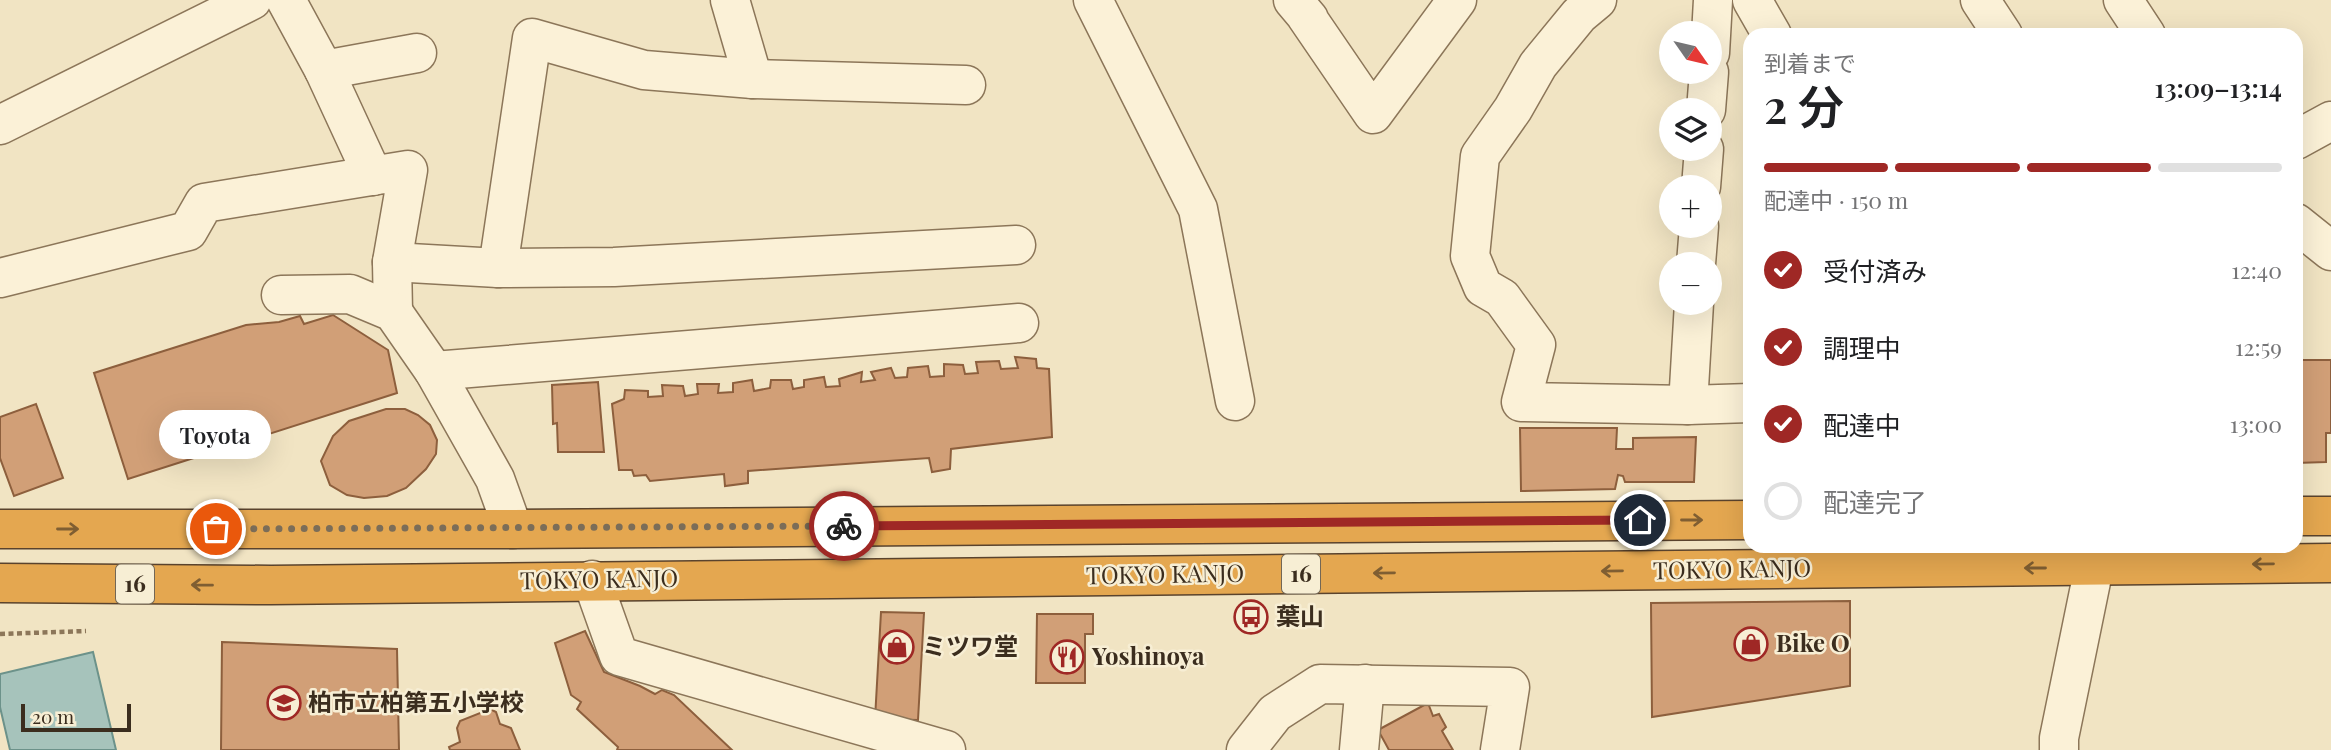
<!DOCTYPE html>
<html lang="ja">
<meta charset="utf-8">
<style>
:root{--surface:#fff;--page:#f6f6f6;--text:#202124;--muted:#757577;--line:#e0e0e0;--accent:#9f2825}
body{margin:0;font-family:"Playfair Display","Noto Sans JP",serif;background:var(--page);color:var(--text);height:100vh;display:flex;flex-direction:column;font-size:26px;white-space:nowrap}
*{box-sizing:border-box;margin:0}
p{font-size:23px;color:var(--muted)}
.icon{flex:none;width:38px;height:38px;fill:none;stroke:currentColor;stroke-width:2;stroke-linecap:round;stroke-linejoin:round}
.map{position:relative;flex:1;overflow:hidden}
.side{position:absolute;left:1743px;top:28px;width:560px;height:525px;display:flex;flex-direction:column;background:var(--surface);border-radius:21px;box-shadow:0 7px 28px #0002}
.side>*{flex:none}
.needle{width:46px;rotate:124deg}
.tools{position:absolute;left:1659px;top:21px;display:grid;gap:14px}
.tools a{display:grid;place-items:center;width:63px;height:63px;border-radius:50%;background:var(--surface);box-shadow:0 7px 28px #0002;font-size:35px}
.scale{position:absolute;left:21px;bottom:18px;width:110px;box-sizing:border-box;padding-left:7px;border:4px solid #3b2d1e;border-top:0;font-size:19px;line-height:24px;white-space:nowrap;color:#3b2d1e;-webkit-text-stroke:5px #f7eed4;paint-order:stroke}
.pin{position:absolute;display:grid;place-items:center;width:60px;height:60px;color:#fff;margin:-30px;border:4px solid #fff;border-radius:50%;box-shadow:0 2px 7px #0007}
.courier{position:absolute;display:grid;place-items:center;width:70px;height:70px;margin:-35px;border:5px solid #9f2825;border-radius:50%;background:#fff;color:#222;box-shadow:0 2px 9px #0007}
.bubble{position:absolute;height:49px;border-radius:24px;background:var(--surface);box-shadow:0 7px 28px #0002;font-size:23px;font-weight:600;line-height:49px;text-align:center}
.summary em{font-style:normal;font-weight:600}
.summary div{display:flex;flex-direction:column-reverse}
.summary{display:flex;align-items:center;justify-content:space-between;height:119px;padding:0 21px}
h1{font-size:46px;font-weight:600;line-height:52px}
.bar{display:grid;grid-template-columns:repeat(4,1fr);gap:10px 7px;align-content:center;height:84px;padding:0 21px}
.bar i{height:9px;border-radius:5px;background:var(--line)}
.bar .current{background:var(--accent)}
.bar p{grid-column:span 4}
ol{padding:0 21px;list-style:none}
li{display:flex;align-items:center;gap:21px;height:77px}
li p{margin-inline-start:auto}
li .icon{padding:7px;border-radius:50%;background:var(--accent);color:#fff;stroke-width:4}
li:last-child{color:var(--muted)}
li i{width:38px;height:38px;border:4px solid var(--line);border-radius:50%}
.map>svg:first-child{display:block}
</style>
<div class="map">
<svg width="2331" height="750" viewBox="0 0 2331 750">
<rect width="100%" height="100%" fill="#f1e4c3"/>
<!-- water -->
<path fill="#a6c3bb" stroke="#6c928a" stroke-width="2" d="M93 652 116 750H10L0 707V674Z"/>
<!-- building -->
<g fill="#d19f77" stroke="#8d5f3d" stroke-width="2">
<path d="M333 315 388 350 397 393 128 479 94 373 246 325 279 322 300 316 304 324Z"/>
<path d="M1015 357 1036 359 1037 368 1049 369 1052 437 951 449 950 469 932 472 929 458 748 471V483L725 486 724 474 650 481 646 475 634 476 632 470H619L612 404 624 399 625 390 648 391V397L663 396 662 385 683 386 685 396 698 394 697 384H719L718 393 733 392V383L752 380 754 391 770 388 771 380H791L793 389 804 387V380L824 377 826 387 840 386 839 379 862 372 861 382 875 380 871 372 891 368 895 378 907 377 908 368 928 366 930 377 944 376V364L963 365 965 374 978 373 976 362 999 361 1001 369 1018 368Z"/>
<path d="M2296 360H2331V433H2326V462L2296 463Z"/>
<path d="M598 382 604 452H558L557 423 553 424 552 385Z"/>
<path d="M36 404 63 478 14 496 0 458V417Z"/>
<path d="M386 409H405L418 415 430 425 437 440 436 454 426 469 406 488 387 496 364 498 347 495 330 485 321 461 333 436 349 421Z"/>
<path d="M1520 428H1617L1616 449H1633V438L1696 437 1694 482H1625L1623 476 1618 475 1615 489 1521 491Z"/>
<path d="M1850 601V686L1652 717 1651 603Z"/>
<path d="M881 612 924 613 918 720 875 719Z"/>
<path d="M1037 614H1093V634H1085V683H1036Z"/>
<path d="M585 631 604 672 640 686 655 694 662 690 674 695 732 750H617L618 747 577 709 581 702 571 695 555 643Z"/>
<path d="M222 642 397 649 399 750H221Z"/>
<path d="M1428 703 1433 716 1439 714 1446 727 1442 731 1453 750H1389L1378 730Z"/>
<path d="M490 709 496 712 500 724 511 728 520 750H450L449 747 460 742 457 728 460 721Z"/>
</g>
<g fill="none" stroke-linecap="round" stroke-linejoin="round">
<defs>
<g id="minor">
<path d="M286 0 324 70 373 176"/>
<path d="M730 0 753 79"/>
<path d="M1093 0 1198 209 1235 401"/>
<path d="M1293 0 1309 19 1306 16 1373 114 1457 0"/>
<path d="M1597 0 1579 15 1538 65 1513 109 1480 156 1470 256 1483 287 1502 298 1536 345 1521 402 1688 405 1750 403"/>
<path d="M1752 0 1772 35"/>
<path d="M1980 0 2003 35"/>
<path d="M2123 0 2146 35"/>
<path d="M1710 53 1713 0"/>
<path d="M324 70 417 53"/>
<path d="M1706 110 1709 72"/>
<path d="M0 125 252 0"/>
<path d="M2296 140 2331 121"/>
<path d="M1701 187 1704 149"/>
<path d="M2296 223 2331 251"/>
<path d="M392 262 498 268 614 267 1016 245"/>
<path d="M1696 264 1699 226"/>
<path d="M498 268 532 38 644 70 753 79 966 85"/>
<path d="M0 278 188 231 204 203 408 170 392 262 393 312"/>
<path d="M281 295 350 294 393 312 434 371 495 479 513 529"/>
<path d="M434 371 1019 323"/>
<path d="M1688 405 1694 303"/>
<path d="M592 580 619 656 946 750"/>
<path d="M1246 750 1275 713 1320 684 1510 687 1500 750"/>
<path d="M1359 750 1365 684"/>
<path d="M2059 750V738L2094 567"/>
</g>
<g id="highway">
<path d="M2296 516H2331"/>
<path d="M0 529H513L1750 520"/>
<path d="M0 583 271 585 2331 563"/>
</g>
</defs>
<!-- minor casing -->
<use href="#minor" stroke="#8c7659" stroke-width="41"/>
<!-- highway casing -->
<use href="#highway" stroke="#5a432d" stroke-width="41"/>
<!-- path -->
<path stroke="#8c7659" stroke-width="4.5" stroke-dasharray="5 3.5" stroke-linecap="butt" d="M0 634 86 631"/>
<!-- minor -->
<use href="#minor" stroke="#fbf1d7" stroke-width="38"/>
<!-- highway -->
<use href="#highway" stroke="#e4a750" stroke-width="38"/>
</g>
<!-- one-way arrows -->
<defs><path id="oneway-shaft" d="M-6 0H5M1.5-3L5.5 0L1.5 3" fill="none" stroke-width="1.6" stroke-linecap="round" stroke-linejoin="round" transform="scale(1.75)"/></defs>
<g stroke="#7f5e32">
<use href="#oneway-shaft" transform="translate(1692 520)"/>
<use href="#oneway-shaft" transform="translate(68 529)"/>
<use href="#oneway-shaft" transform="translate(2263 564) rotate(179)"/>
<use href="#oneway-shaft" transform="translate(2035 568) rotate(180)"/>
<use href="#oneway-shaft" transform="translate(1612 571) rotate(179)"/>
<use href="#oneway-shaft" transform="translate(1384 573) rotate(179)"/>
<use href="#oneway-shaft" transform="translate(202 585) rotate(-179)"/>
</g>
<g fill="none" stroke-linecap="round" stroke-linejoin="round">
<!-- done -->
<path stroke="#7b6d58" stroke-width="7" stroke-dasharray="0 12.6" d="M216 529 844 526"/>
<!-- route -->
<path stroke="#9f2825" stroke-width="9" d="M844 526 1640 520"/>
</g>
<!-- icons -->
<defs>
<symbol id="bus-ring" viewBox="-11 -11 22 22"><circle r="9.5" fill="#f7eed4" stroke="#9f2825" stroke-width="1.5"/><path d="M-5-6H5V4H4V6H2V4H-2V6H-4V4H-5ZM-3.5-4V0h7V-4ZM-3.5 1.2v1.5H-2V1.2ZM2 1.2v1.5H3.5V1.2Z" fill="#9f2825"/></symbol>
<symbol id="shop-ring" viewBox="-11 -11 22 22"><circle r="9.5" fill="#f7eed4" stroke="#9f2825" stroke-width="1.5"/><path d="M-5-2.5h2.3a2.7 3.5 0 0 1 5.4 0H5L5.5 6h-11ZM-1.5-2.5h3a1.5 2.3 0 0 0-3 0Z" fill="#9f2825"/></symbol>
<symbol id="restaurant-ring" viewBox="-11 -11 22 22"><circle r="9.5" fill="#f7eed4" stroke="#9f2825" stroke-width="1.5"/><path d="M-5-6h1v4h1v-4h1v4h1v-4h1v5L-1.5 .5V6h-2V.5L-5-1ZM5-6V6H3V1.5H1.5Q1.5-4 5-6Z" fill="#9f2825"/></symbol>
<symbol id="school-ring" viewBox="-11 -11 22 22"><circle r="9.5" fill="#f7eed4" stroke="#9f2825" stroke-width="1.5"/><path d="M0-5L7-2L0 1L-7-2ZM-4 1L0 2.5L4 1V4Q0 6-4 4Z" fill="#9f2825"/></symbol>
</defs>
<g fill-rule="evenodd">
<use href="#bus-ring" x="1232" y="598" width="38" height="38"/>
<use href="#shop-ring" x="1732" y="625" width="38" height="38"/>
<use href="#shop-ring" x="878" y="628" width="38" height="38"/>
<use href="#restaurant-ring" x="1048" y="638" width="38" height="38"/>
<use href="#school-ring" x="265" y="684" width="38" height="38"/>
</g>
<g text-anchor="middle" stroke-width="5" stroke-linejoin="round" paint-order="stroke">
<!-- shield labels -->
<g fill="#f7eed4" stroke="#736755" stroke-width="2">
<rect x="1282" y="554.5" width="38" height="39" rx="5"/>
<rect x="116" y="564.5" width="38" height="39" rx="5"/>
</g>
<g font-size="23" font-weight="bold" fill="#3b2d1e">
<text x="1301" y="582">16</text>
<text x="135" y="592">16</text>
</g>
<!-- street labels -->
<g font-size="24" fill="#3b2d1e" stroke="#f7eed4">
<text transform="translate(1732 570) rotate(-1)" y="8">TOKYO KANJO</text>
<text transform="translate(1165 575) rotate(-1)" y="8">TOKYO KANJO</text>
<text transform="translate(599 580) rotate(-1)" y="8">TOKYO KANJO</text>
</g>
<!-- poi labels -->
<g font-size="24" font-weight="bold" fill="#3b2d1e" stroke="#f7eed4" text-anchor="start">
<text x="1276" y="625">葉山</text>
<text x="1776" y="652">Bike O</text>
<text x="922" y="655">ミツワ堂</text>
<text x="1092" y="665">Yoshinoya</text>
<text x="308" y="711">柏市立柏第五小学校</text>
</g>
</g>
</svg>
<div class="tools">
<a><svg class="needle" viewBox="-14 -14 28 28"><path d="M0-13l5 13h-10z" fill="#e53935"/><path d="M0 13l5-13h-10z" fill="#757577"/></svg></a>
<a><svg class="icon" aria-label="layers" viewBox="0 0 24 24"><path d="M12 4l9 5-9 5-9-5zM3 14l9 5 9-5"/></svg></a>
<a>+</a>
<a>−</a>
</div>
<div class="scale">20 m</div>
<div class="pin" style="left:216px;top:529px;background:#ea580c"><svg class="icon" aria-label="bag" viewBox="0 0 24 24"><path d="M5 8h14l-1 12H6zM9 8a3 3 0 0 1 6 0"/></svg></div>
<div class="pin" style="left:1640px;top:520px;background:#1f2937"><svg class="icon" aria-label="home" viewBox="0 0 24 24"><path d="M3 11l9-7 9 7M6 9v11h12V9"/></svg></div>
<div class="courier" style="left:844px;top:526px"><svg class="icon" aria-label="bike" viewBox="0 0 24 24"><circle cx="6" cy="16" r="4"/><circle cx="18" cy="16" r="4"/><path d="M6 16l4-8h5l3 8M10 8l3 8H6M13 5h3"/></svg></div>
<div class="bubble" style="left:159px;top:410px;width:112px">Toyota</div>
<section class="side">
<div class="summary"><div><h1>2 分</h1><p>到着まで</p></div><em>13:09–13:14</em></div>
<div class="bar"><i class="current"></i><i class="current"></i><i class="current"></i><i></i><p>配達中 · 150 m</p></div>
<ol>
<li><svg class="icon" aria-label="check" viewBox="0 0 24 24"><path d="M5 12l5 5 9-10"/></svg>受付済み<p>12:40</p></li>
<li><svg class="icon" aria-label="check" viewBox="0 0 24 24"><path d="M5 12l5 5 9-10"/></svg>調理中<p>12:59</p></li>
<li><svg class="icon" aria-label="check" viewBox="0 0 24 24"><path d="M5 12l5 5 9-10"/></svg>配達中<p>13:00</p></li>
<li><i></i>配達完了</li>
</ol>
</section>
</div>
